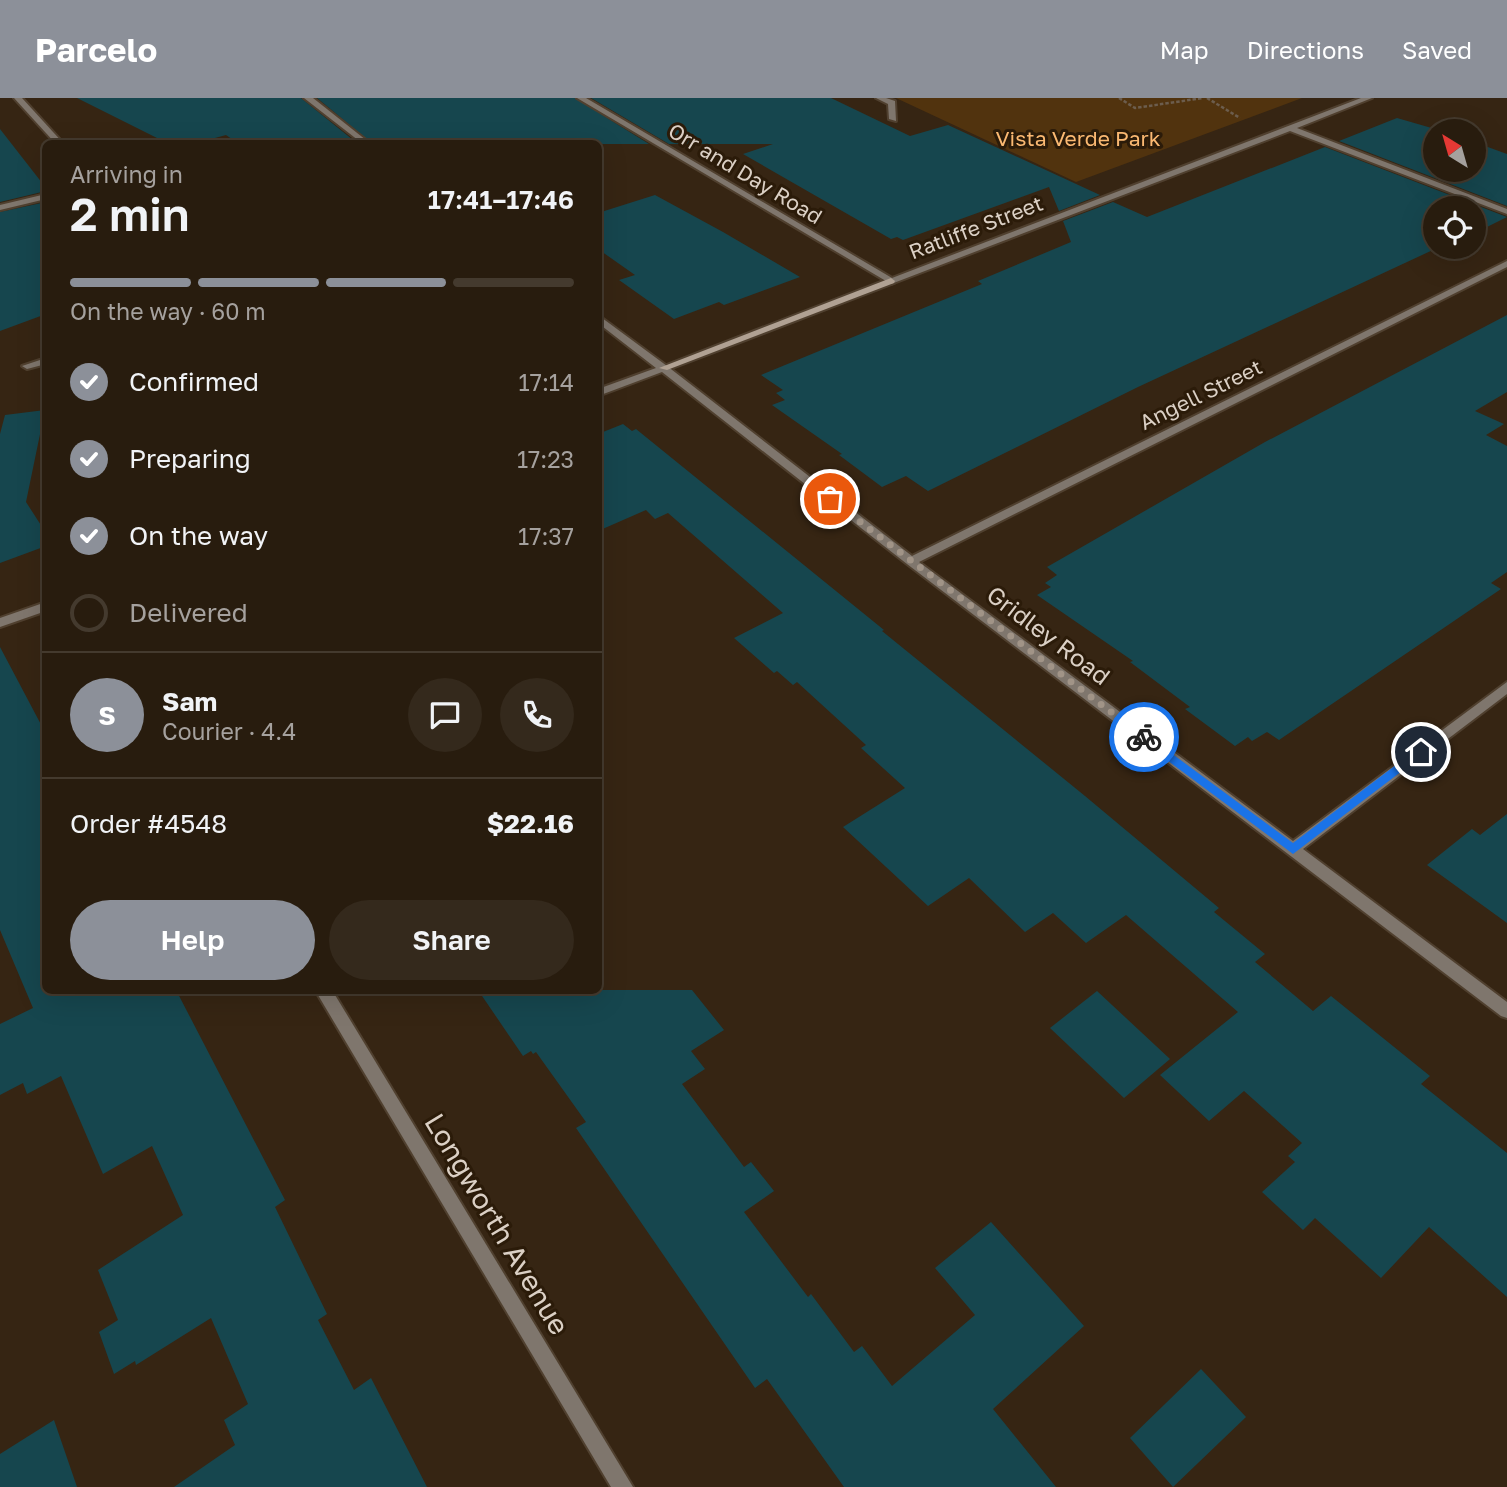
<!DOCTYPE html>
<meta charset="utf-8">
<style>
:root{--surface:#281c0e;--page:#34291c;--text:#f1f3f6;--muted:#a5a19e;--line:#443a2e;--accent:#8c9099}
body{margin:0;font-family:"Golos Text",sans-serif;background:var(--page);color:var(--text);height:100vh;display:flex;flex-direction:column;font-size:26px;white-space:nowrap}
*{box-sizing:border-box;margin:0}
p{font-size:23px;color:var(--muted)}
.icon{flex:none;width:38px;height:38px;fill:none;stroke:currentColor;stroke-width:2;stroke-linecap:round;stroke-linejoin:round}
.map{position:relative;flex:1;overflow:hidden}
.details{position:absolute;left:42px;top:42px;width:560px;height:854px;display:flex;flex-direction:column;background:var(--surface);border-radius:10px;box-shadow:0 7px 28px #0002,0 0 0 2px var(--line)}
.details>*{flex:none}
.needle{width:46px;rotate:323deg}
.buttons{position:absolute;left:1423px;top:21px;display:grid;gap:14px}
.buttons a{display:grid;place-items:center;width:63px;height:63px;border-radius:50%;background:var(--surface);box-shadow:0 7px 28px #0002,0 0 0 2px var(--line);font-size:35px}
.pin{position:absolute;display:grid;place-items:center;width:60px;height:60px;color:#fff;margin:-30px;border:4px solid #fff;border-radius:50%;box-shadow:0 2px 7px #0007}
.courier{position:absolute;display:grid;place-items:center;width:70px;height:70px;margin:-35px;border:5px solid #1a73e8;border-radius:50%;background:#fff;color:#222;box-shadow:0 2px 9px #0007}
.head em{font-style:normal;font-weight:600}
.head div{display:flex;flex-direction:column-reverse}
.head{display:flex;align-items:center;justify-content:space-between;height:119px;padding:0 28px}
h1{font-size:46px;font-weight:600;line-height:52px}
.bar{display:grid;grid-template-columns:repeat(4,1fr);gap:10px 7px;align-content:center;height:84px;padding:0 28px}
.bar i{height:9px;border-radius:5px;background:var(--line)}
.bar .current{background:var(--accent)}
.bar p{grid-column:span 4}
.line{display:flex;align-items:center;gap:18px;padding:0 28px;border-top:2px solid var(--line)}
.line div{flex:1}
.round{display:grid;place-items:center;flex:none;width:74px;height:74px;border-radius:37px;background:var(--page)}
ol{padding:0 28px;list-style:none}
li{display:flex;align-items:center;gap:21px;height:77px}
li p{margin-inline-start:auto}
li .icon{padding:7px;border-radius:50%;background:var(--accent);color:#fff;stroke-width:4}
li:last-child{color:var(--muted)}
li i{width:38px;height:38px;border:4px solid var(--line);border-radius:50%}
.primary-button{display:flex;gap:14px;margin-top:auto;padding:14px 28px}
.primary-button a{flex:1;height:80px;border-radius:42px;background:var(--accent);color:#fff;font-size:28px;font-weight:600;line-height:80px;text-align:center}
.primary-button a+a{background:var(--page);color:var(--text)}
header{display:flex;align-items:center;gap:42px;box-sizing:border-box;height:98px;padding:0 35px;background:var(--accent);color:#fff}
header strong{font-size:33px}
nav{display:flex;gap:38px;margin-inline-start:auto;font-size:24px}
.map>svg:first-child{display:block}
</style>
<header>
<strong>Parcelo</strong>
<nav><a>Map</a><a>Directions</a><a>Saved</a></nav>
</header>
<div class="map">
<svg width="1507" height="1389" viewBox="0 0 1507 1389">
<rect width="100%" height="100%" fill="#362513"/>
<!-- green -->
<path fill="#51330e" d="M896 0H1302L1076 84Z"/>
<!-- building -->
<g fill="#16464e">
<path d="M77 0H301L358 46H239L226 37 193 46H169Z"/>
<path d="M317 0H575L649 46H373Z"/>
<path d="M591 0H831L910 38 948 27 1100 97 1059 113 1049 89 903 142 897 139 891 141 743 56 773 46H669Z"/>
<path d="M1397 20 1442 33H1435V72H1474V44L1507 56V108L1339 43Z"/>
<path d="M0 31 46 90V93L0 104Z"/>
<path d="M1325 49 1507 119 1483 131 1474 129V110H1435V151L1138 289 928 393 906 378 882 389 839 357 842 356 772 307 785 302 776 295 783 292 761 277 982 186 978 183 1071 144 1063 123 1113 104 1147 119Z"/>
<path d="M655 97 723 134 800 179 724 207 719 204 674 221 619 182 635 177 598 151V115Z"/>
<path d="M46 104V216L0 233V114Z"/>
<path d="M1507 217V294L1475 313 1504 326 1486 337 1507 348V474L1491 485 1501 491 1279 642 1267 634 1252 643 1248 639 1235 648 1185 611 1190 609 1130 564 1133 563 1037 497 1051 489 1045 485 1057 477 1047 469 1265 344Z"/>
<path d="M45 312 26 404 46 435V448L0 465V336L5 317Z"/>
<path d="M623 326 632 333 636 331 884 532 882 533 1085 698 1219 810 1214 814 1265 856 1255 864 1313 913 1331 898 1430 978 1421 986 1507 1055V1199L1429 1129 1381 1180 1315 1120 1303 1132 1262 1094 1295 1064 1288 1058 1302 1045 1244 993 1209 1023 1160 977 1238 914 1126 817 1086 845 1053 815 1025 834 969 780 928 808 843 729 905 690 861 650 866 647 797 584 793 587 777 573 774 575 734 540 783 515 668 415 655 421 646 412 598 433V336Z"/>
<path d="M0 549 46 636V892H176L285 1102 275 1109 327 1216 318 1222 354 1292 371 1280 427 1389H174L235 1347 224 1322 248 1306 211 1220 136 1267 135 1263 114 1276 99 1234 118 1222 98 1172 183 1117 152 1048 103 1076 61 978 27 996 23 985 0 997V926L33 910 0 832Z"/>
<path d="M1507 716V825L1427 767 1472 731 1480 737Z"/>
<path d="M478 892H692L724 932 691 953 705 971 682 986 744 1069 751 1064 774 1093 744 1114 808 1199 811 1196 854 1254 862 1248 892 1288 975 1217 935 1170 991 1124 1084 1228 993 1311 1056 1389H844L767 1281 755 1290 576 1030 586 1024 536 954 533 956 531 953 523 958Z"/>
<path d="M1097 893 1170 961 1124 1000 1050 930Z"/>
<path d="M1201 1271 1246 1319 1173 1389 1130 1340Z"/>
<path d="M54 1322 77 1389H0V1356Z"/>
</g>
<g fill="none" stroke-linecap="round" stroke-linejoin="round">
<defs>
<g id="street">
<path d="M14 0H22L64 46H56Z"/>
<path d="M304 0H313L371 46H363Z"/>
<path d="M577 0H586L892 180 1361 0H1372L1297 30 1507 111V116L1290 33 891 186Z"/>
<path d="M876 0H886L895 3 896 23 889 21 888 6Z"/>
<path d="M46 96V101L0 112V107Z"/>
<path d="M1507 163V169L919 464 1293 743 1507 584V596L1303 751 1507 904V920L1501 918 907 466 662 274 598 298V291L656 270 598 225V217L667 268 912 458Z"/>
<path d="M46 260V266L27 271 22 268Z"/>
<path d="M46 504V513L0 529V520Z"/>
<path d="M315 892H332L633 1389H611Z"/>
</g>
<path id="secondary" d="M891 180 895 183 894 185 667 272 659 270Z"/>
</defs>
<!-- street casing -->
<use href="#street" stroke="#50402f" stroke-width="4"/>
<!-- secondary casing -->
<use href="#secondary" stroke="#50402f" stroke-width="4"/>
<!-- path -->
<g stroke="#6c5d4d" stroke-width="2.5" stroke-dasharray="3.5 2" stroke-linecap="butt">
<path d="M1119 0 1135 10 1203 0"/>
<path d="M1207 0 1240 20"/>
</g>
<!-- street -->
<use href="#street" fill="#7f766d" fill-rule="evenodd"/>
<!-- secondary -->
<use href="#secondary" fill="#b0a193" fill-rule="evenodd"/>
</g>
<!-- route -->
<path fill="#1a73e8" d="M1144 635 1293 745 1417 651 1421 650 1427 654 1293 756 1140 642 1138 639Z"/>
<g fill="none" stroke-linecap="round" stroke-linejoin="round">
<!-- done -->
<path stroke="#a19487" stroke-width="7" stroke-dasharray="0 12.6" d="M830 401 1144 639"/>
</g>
<g text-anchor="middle" stroke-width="6" stroke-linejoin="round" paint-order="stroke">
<!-- far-park labels -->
<g font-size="21" fill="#fbb972" stroke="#2b1b09">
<text x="1078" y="48">Vista Verde Park</text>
</g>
<!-- far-street labels -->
<g font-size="21" fill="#dbd0c5" stroke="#2b1b09">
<text transform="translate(745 76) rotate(31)" y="7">Orr and Day Road</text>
<text transform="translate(976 130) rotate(-21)" y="7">Ratliffe Street</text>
<text transform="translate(1201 297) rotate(-26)" y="7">Angell Street</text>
</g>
<!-- street labels -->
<g font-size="24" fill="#dbd0c5" stroke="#2b1b09">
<text transform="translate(1048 538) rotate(37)" y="8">Gridley Road</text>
</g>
<!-- near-street labels -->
<g font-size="28" fill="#dbd0c5" stroke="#2b1b09">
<text transform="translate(497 1126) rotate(59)" y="10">Longworth Avenue</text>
</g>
</g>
</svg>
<div class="buttons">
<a><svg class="needle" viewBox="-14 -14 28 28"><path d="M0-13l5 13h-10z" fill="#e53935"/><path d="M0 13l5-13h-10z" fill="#a5a19e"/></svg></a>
<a><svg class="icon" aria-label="locate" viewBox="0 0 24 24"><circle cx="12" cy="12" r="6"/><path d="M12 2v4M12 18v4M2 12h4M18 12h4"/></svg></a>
</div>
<div class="pin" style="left:830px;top:401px;background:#ea580c"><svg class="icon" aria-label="bag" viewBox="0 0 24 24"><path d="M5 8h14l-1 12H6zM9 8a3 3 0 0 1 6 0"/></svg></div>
<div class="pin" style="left:1421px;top:654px;background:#1f2937"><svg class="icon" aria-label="home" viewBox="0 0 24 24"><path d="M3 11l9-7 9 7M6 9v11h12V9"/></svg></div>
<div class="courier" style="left:1144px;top:639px"><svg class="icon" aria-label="bike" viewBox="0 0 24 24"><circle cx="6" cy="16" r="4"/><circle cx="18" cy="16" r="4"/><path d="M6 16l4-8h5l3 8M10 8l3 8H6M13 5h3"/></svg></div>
<section class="details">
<div class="head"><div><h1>2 min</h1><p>Arriving in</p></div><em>17:41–17:46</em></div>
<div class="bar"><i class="current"></i><i class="current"></i><i class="current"></i><i></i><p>On the way · 60 m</p></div>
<ol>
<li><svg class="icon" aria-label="check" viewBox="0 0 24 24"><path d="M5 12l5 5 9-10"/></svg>Confirmed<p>17:14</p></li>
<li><svg class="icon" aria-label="check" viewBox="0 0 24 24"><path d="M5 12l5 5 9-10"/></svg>Preparing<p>17:23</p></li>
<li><svg class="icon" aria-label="check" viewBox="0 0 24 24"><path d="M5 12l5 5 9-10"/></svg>On the way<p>17:37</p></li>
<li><i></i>Delivered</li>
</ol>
<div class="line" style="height:126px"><b class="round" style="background:var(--accent);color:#fff">S</b><div><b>Sam</b><p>Courier · 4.4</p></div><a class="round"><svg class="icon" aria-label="chat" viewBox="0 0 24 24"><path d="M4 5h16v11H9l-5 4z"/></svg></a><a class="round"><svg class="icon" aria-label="phone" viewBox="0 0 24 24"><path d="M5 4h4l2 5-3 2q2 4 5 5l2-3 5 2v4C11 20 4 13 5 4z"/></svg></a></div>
<div class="line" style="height:91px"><div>Order #4548</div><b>$22.16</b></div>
<div class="primary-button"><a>Help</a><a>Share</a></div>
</section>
</div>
